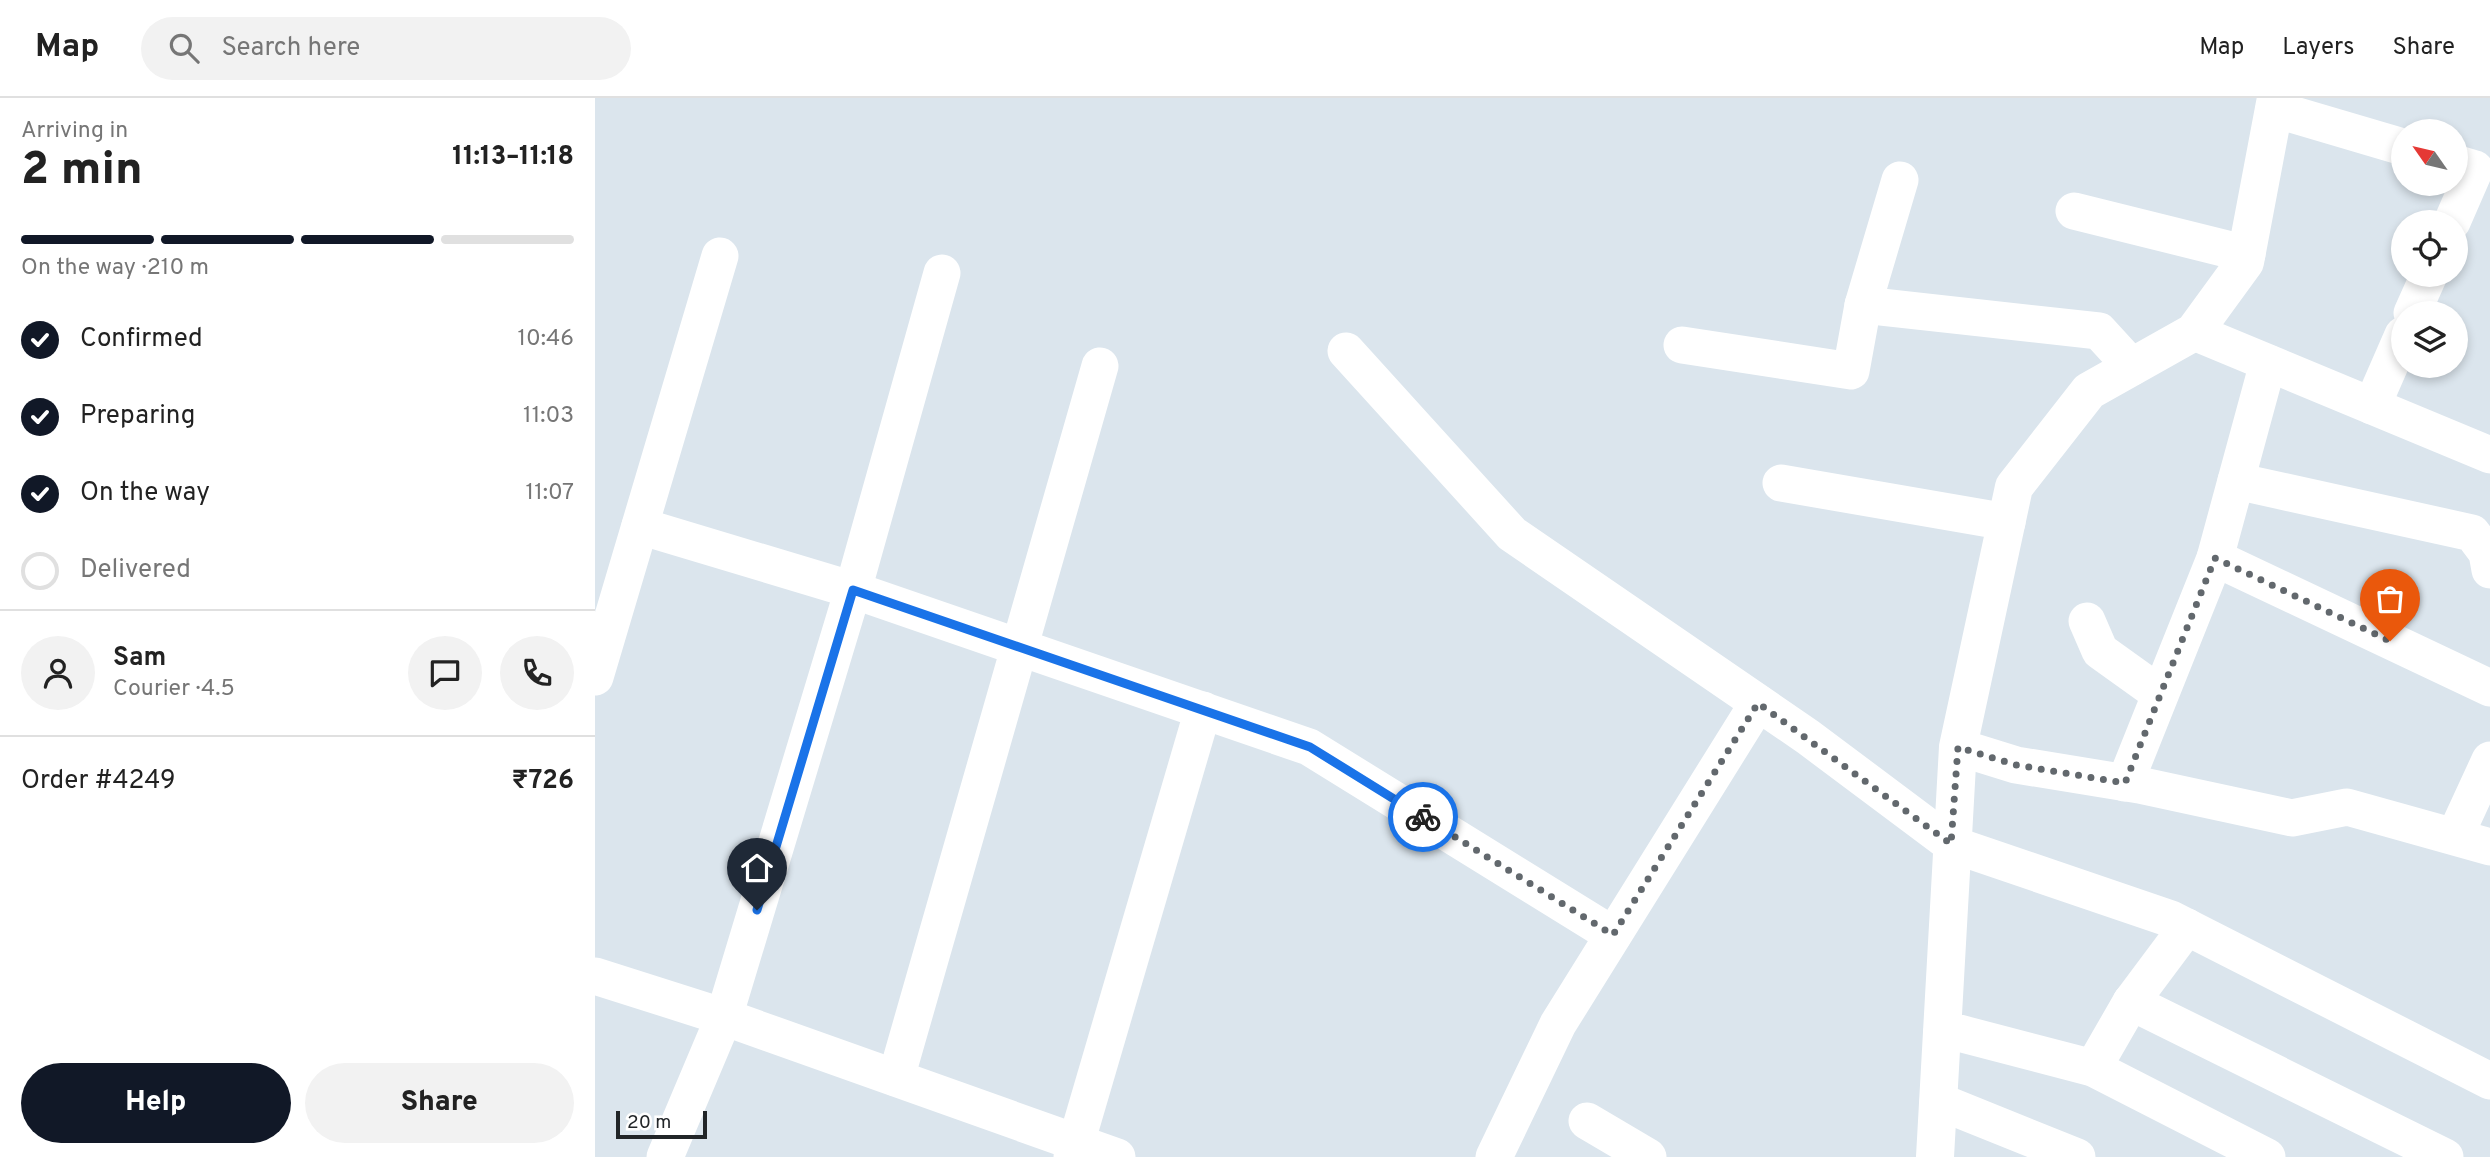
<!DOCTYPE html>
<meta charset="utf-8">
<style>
:root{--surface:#fff;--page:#f2f2f2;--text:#222;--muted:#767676;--line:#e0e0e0;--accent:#111827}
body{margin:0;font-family:Overpass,sans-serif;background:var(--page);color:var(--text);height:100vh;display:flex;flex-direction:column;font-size:26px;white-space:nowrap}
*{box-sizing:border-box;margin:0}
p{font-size:23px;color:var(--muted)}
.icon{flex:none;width:38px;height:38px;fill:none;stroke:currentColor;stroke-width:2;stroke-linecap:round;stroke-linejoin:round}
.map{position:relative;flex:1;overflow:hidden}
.side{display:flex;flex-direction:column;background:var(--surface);width:595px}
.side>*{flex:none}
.needle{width:46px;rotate:304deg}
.fabs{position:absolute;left:1796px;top:21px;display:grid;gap:14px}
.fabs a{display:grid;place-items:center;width:77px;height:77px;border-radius:50%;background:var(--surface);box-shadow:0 4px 10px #0003;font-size:35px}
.scale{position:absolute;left:21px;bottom:18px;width:91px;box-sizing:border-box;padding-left:7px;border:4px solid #212528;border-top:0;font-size:19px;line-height:24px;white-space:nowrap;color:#212528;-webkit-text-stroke:5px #fff;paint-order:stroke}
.pin{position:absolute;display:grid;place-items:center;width:60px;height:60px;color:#fff;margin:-72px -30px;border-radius:50% 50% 50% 0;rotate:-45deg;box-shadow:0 0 7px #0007}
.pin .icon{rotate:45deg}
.courier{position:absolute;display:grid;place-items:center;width:70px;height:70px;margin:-35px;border:5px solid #1a73e8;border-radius:50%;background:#fff;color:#222;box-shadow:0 2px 9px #0007}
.summary em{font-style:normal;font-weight:800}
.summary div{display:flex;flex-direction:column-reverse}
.summary{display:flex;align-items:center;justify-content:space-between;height:119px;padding:0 21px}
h1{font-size:46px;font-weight:800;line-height:52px}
.bar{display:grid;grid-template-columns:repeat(4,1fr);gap:10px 7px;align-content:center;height:84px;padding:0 21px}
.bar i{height:9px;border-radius:5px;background:var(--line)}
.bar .active{background:var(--accent)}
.bar p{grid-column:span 4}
.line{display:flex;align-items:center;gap:18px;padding:0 21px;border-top:2px solid var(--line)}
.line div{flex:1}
.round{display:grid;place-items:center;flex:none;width:74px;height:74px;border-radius:37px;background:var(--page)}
ol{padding:0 21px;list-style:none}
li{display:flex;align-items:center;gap:21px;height:77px}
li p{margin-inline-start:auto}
li .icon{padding:7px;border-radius:50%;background:var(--accent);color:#fff;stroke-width:4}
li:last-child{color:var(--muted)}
li i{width:38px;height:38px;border:4px solid var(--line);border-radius:50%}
.primary-button{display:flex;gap:14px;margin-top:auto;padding:14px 21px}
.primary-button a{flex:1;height:80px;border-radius:42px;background:var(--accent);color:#fff;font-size:28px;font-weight:800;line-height:80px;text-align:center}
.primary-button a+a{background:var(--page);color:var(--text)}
header{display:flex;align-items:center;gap:42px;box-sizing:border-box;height:98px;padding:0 35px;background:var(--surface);border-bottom:2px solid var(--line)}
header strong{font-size:33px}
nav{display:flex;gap:38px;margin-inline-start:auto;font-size:24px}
.search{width:490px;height:63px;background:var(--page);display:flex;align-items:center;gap:18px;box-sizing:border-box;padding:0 24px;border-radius:38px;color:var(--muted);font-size:26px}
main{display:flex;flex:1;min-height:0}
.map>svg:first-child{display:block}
</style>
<header>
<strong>Map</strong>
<div class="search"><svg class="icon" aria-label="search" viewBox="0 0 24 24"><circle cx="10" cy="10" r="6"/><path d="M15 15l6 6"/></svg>Search here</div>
<nav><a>Map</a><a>Layers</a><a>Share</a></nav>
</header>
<main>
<section class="side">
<div class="summary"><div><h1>2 min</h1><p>Arriving in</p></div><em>11:13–11:18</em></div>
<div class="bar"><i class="active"></i><i class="active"></i><i class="active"></i><i></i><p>On the way · 210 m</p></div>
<ol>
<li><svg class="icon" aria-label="check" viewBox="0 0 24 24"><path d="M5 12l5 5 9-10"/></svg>Confirmed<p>10:46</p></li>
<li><svg class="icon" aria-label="check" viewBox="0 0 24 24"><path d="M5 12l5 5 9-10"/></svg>Preparing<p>11:03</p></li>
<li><svg class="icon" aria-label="check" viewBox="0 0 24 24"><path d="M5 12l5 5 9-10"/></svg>On the way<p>11:07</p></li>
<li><i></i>Delivered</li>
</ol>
<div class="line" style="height:126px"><a class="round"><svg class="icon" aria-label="person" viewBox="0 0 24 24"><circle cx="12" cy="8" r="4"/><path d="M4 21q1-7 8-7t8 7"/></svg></a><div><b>Sam</b><p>Courier · 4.5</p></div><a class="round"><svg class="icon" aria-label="chat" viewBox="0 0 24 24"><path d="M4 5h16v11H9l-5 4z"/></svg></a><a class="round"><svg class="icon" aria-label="phone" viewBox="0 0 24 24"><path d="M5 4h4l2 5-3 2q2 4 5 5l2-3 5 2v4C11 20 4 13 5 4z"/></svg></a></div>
<div class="line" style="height:91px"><div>Order #4249</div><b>₹726</b></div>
<div class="primary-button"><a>Help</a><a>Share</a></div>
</section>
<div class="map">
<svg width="1895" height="1059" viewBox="0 0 1895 1059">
<rect width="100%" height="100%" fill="#dbe5ed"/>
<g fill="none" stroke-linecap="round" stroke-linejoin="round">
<!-- minor -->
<g stroke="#fff" stroke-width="37">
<path d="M1679 11 1808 49"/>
<path d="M1479 113 1652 156"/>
<path d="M1857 124 1880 71 1860 65"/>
<path d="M1268 207 1504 233 1537 269"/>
<path d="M1817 215 1834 177"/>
<path d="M1599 234 1895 357"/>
<path d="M1087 247 1256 273 1268 207 1305 82"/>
<path d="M751 253 917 436 1213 639 1356 746 1576 821 1895 983"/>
<path d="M1777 308 1808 237"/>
<path d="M1641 383 1877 435 1892 455 1895 472"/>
<path d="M1186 385 1412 424"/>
<path d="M45 428 258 492 714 649 1018 837"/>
<path d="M1620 460 1895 590"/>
<path d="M1492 523 1505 553 1565 596"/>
<path d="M0 579 125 158"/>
<path d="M1363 649 1421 667 1544 687 1697 720 1752 709 1895 749"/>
<path d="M1530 685 1620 460 1673 265"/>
<path d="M1860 738 1895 662"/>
<path d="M0 878 129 919 522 1059"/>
<path d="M1536 904 1592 829"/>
<path d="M1347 933 1364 935 1498 970 1672 1059"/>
<path d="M1498 970 1536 904 1850 1059"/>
<path d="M301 980 505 268"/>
<path d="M1343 1003 1482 1059"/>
<path d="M992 1023 1053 1059"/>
<path d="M70 1059 129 919 258 492 347 175"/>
<path d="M477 1059 608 612"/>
<path d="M899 1059 963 926 1163 605"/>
</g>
<!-- major -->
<path stroke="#fff" stroke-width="38" d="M1340 1059 1363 649 1419 389 1494 293 1599 234 1650 164 1681 0"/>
</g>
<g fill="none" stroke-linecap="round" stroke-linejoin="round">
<!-- done -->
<path stroke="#62686d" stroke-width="7" stroke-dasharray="0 12.6" d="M828 719 1018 837 1163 605 1356 746 1363 649 1421 667 1530 685 1620 460 1795 543"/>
<!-- route -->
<path stroke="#1a73e8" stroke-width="9" d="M162 812 258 492 715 649 828 719"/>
</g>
</svg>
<div class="fabs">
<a><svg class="needle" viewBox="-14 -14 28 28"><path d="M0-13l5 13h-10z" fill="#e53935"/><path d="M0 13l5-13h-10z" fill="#767676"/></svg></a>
<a><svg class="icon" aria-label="locate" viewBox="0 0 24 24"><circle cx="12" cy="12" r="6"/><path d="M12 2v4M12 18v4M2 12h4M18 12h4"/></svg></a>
<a><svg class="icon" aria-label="layers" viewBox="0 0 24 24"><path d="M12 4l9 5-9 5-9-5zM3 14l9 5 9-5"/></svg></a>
</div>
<div class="scale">20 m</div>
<div class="pin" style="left:1795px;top:543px;background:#ea580c"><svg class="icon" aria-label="bag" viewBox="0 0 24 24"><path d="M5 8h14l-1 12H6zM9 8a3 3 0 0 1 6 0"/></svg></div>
<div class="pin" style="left:162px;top:812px;background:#1f2937"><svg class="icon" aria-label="home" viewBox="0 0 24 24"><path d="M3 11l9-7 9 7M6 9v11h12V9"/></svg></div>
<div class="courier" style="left:828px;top:719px"><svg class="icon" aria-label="bike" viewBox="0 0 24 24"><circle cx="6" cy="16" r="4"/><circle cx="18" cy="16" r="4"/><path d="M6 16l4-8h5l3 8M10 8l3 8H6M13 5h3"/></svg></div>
</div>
</main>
